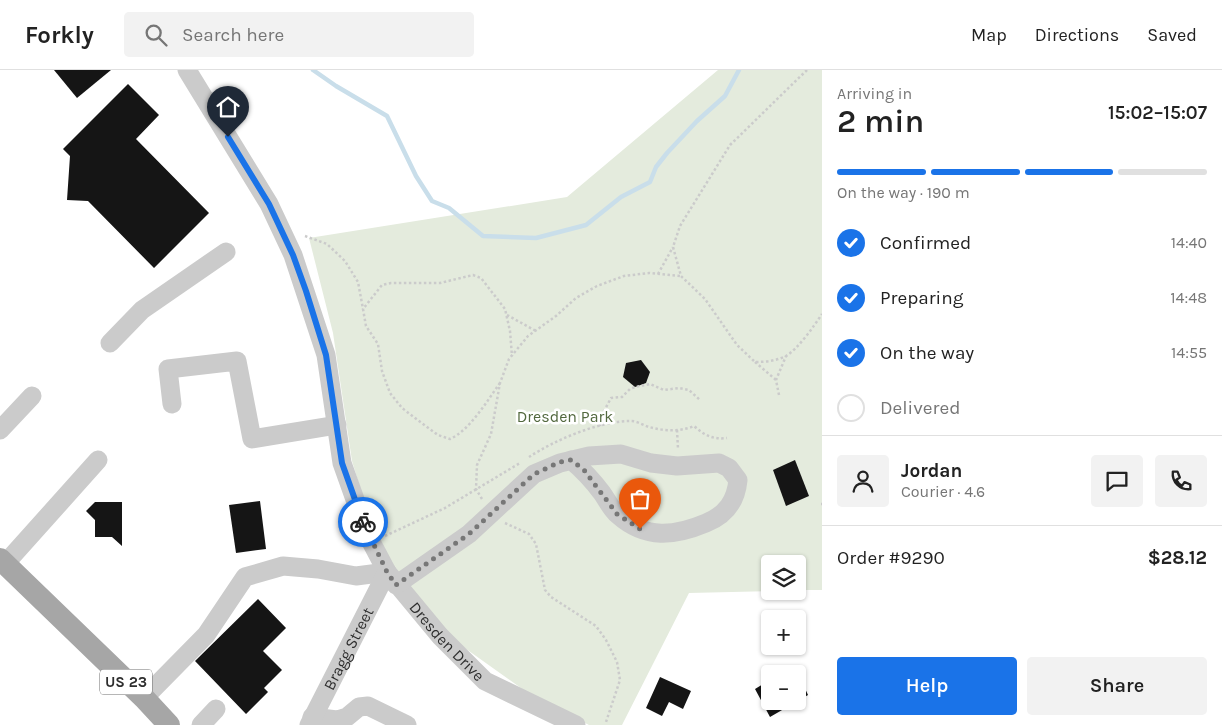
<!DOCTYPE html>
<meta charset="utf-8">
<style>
:root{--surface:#fff;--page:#f2f2f2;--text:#222;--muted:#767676;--line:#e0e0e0;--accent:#1a73e8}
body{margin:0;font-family:Karla,sans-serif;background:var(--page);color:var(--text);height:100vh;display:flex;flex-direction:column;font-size:19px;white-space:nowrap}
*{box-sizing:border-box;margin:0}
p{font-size:16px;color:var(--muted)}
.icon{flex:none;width:28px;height:28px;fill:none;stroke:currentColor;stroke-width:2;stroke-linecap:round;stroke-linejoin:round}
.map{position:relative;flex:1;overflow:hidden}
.details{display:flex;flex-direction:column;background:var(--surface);width:400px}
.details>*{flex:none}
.tools{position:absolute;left:761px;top:485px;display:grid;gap:10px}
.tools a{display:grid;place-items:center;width:45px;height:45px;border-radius:5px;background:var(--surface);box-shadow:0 1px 4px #0004;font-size:25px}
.pin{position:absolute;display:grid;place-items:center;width:42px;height:42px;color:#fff;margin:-51px -21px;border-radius:50% 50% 50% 0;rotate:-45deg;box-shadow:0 0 5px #0007}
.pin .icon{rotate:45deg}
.courier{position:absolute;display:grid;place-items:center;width:50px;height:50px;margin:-25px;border:4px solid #1a73e8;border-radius:50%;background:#fff;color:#222;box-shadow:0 1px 6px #0007}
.head em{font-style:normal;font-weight:600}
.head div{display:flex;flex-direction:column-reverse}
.head{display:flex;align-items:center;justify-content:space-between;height:85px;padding:0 15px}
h1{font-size:32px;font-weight:600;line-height:38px}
.bar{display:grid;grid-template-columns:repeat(4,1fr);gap:8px 5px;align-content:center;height:60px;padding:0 15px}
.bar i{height:6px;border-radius:4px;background:var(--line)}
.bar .active{background:var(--accent)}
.bar p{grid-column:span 4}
.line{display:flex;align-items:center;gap:12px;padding:0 15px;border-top:1px solid var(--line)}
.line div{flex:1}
.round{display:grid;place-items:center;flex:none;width:52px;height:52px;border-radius:5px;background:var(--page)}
ol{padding:0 15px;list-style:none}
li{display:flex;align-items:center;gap:15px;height:55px}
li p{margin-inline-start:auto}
li .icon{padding:5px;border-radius:50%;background:var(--accent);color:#fff;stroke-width:4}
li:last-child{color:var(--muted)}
li i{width:28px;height:28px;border:2px solid var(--line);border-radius:50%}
.action{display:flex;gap:10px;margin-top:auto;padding:10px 15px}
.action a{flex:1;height:58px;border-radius:5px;background:var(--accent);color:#fff;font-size:20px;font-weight:600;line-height:58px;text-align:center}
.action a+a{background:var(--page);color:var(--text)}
header{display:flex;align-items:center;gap:30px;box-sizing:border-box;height:70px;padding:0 25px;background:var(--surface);border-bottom:1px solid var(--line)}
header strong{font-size:24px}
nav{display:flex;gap:28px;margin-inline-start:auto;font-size:18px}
.search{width:350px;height:45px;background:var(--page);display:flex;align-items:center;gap:12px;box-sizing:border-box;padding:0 18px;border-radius:5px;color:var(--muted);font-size:19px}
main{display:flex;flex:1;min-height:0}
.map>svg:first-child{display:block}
</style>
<header>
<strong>Forkly</strong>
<div class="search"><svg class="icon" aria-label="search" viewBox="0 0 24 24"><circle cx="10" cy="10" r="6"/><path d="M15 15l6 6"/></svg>Search here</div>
<nav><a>Map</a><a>Directions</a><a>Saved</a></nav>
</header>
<main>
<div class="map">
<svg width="822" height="655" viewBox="0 0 822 655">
<rect width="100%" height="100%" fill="#fff"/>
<!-- green -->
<path fill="#e4ebdd" d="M718 0H822V520H798V494H770V521L689 523 622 655H589L532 626 462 576 437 551 391 493 366 437 352 391 333 263 309 168 567 127Z"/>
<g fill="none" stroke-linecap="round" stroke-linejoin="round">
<!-- stream -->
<path stroke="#c9deea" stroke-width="4.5" d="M313 0 336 16 387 46 416 106 432 131 449 138 483 166 536 168 586 155 621 127 650 112 656 97 667 83 697 51 725 26 739 0"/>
</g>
<!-- building -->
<g fill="#151515">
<path d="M54 0H111L77 28Z"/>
<path d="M128 14 159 45 136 69 209 143 154 198 88 131 67 130 70 86 63 79Z"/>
<path d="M641 290 650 302 646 313 635 317 623 307 626 293Z"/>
<path d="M795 390 809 426 786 436 773 400Z"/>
<path d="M260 431 266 479 236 483 229 435Z"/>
<path d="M95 432H122V476L112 467H95V450L86 441Z"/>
<path d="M258 529 286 558 263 581 282 600 264 618 268 622 246 644 195 591Z"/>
<path d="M798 603 808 625 770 647 755 619 770 610V631H798Z"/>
<path d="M660 607 691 621 683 639 669 632 662 646 646 638Z"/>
</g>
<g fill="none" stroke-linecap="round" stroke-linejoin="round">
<!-- path -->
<g stroke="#cbcbcb" stroke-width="2.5" stroke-dasharray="2.5 2.5" stroke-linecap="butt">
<path d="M807 0 730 75 680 156 673 177 681 206 705 229 737 275 755 292C765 292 776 291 786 286 798 279 814 256 822 244"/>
<path d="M305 166 327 174 345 191 358 212 363 239"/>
<path d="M658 204 673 177"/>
<path d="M507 245 536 261"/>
<path d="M755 292 776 310"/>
<path d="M500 313C487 331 470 360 450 369L438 365 423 354 402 338 390 323 382 301 378 274 366 256 363 239 382 215 391 213H440L473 205 481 208 505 239 510 261 512 286"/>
<path d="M779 325 776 310 786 286"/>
<path d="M600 356 603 343 611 328 622 327 630 319 635 317 650 314 664 320 679 318 689 320 700 330"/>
<path d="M677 360 678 379"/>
<path d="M529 387C555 370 599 351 631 351 637 351 643 355 649 357 664 361 680 362 694 356 704 365 713 370 727 368"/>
<path d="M482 429 476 419 477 395 491 364 500 313 509 289 528 266 556 246 576 228 597 216 624 206 649 203 681 206"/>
<path d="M821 434H822"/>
<path d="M505 453 529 464 536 474 545 520 551 527 596 556 606 570 617 592 620 610 606 652"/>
<path d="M385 466 445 438 520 393"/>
</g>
<!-- minor -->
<g stroke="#cbcbcb" stroke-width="19">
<path id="s1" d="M187 0 269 134 293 185 326 285 342 393 368 466 387 502 440 566 485 611 576 655"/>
<path d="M110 273 142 240 226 182"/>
<path d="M172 334 168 299 237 291 252 369 337 355"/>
<path d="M0 360 32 326"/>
<path d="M5 494 98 390"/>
<path d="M396 515 469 464 534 404 560 393 589 386 621 384 651 393 677 396 719 393 729 398 738 410C736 431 726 445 706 453 675 466 646 470 618 445 611 439 607 430 602 423 593 411 583 400 571 390"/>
<path d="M144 628 206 565 245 507 283 496 318 499 356 506 387 502"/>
<path d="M312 647 337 650 347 647 359 637 368 636 407 655"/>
<path d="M201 655 216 639"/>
<path id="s2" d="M309 655 387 502"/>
</g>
<!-- major -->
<path stroke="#a6a6a6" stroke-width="22" d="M0 489 144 628 169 655"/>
</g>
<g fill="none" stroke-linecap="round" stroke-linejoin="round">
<!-- done -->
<path stroke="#777" stroke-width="5" stroke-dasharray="0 9" d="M363 452 387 502 396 515 469 464 534 404 560 392 571 390 584 400 617 444 640 459"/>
<!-- route -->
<path stroke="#1a73e8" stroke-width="6" d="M228 67 269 134 293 185 306 221 326 285 342 393 363 452"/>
</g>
<g text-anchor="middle" stroke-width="5" stroke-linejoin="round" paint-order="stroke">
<!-- shield labels -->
<rect fill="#fff" stroke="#6d6d6d" stroke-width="1" x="100" y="599.5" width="52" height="25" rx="4"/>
<g font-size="15" font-weight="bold" fill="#2e2e2e">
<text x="126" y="617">US 23</text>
</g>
<!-- park labels -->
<g font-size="16" fill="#52683e" stroke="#fff">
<text x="565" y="352">Dresden Park</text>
</g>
<!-- street labels -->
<g font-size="16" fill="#2e2e2e" stroke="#fff">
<text dy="6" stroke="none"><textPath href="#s1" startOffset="638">Dresden Drive</textPath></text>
<text dy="6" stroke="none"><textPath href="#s2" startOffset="86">Bragg Street</textPath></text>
</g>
</g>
</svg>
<div class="tools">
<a><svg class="icon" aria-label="layers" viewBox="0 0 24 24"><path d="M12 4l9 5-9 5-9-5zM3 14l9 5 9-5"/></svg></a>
<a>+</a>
<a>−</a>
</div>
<div class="pin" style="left:640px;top:459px;background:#ea580c"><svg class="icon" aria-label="bag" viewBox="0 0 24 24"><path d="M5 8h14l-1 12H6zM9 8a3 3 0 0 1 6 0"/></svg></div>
<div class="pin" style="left:228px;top:67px;background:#1f2937"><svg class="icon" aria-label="home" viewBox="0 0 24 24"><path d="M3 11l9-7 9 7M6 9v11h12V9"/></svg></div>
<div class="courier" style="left:363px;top:452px"><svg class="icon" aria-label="bike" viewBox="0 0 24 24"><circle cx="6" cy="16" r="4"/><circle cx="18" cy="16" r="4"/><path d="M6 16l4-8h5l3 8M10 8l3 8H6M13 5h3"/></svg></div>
</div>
<section class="details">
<div class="head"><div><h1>2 min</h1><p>Arriving in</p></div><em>15:02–15:07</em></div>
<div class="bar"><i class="active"></i><i class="active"></i><i class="active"></i><i></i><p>On the way · 190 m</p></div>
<ol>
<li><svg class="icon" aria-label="check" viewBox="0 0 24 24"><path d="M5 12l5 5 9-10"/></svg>Confirmed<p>14:40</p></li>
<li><svg class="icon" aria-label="check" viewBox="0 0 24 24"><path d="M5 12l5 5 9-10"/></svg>Preparing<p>14:48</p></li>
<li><svg class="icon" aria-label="check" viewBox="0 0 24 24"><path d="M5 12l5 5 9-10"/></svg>On the way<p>14:55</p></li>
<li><i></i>Delivered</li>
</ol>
<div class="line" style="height:90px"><a class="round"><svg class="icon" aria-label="person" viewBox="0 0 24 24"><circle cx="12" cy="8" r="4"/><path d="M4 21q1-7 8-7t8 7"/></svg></a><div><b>Jordan</b><p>Courier · 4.6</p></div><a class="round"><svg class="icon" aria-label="chat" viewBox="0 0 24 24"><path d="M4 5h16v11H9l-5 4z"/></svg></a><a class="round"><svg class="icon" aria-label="phone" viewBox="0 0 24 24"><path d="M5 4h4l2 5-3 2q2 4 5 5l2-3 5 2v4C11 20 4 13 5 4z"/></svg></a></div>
<div class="line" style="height:65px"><div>Order #9290</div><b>$28.12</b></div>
<div class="action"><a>Help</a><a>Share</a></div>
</section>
</main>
